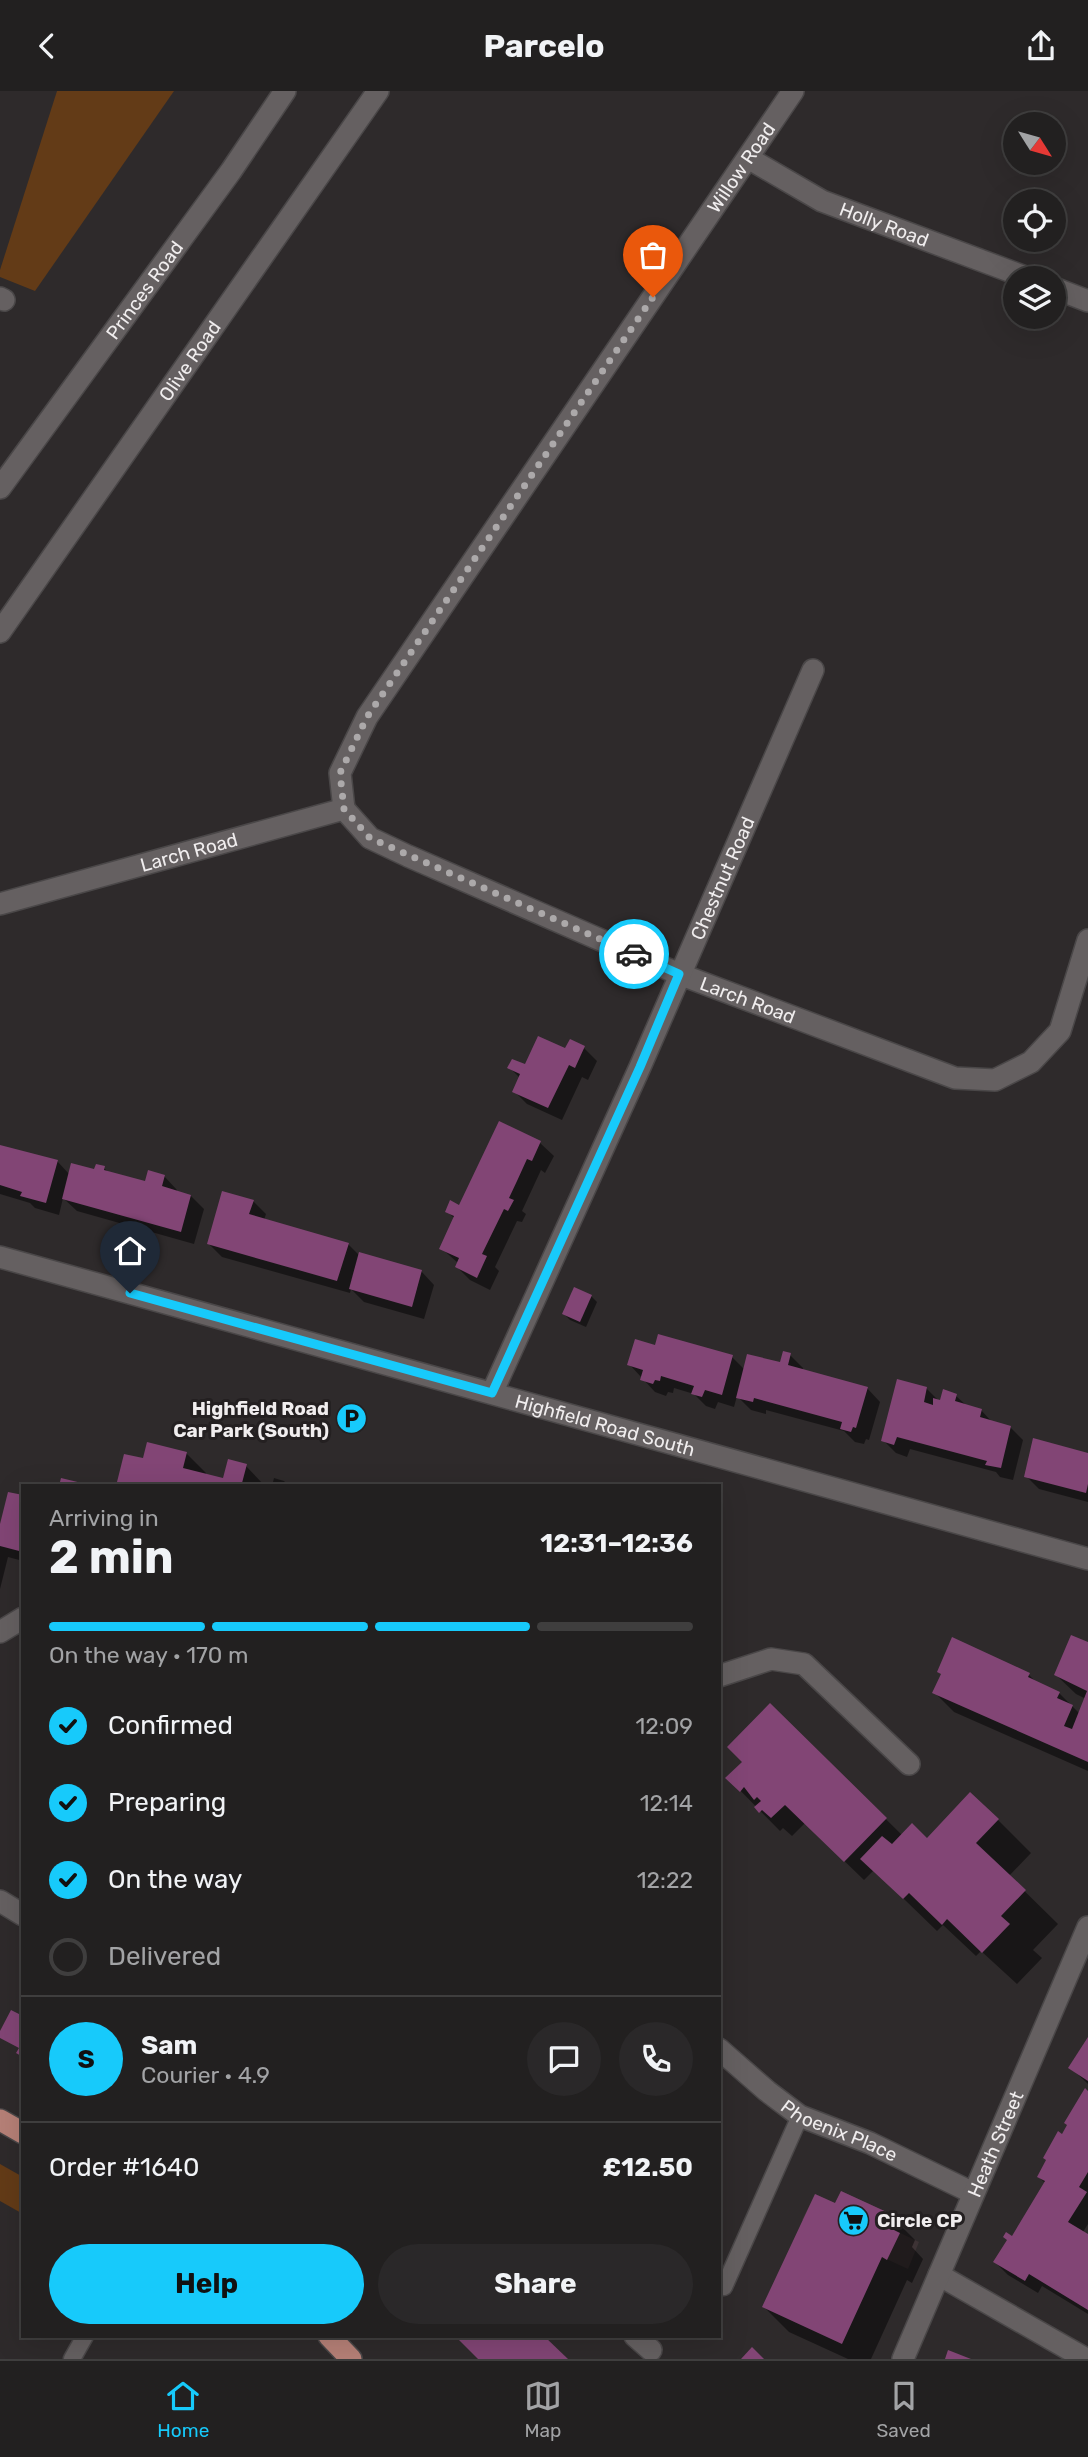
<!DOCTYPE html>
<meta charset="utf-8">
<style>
:root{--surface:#222020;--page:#2a2829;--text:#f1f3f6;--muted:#a2a3a5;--line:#3f3e3e;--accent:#17cafb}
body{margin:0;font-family:Rubik,sans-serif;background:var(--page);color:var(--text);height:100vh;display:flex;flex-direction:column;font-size:26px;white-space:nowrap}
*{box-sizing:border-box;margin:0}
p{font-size:23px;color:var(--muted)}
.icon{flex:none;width:38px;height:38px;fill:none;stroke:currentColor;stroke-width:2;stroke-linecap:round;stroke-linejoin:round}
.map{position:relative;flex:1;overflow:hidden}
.panel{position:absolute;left:21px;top:1393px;width:700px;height:854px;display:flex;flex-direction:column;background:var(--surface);border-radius:0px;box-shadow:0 7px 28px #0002,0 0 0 2px var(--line)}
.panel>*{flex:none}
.needle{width:46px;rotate:127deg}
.controls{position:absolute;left:1003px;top:21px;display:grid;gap:14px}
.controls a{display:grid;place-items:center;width:63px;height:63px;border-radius:50%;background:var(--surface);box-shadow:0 7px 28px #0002,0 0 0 2px var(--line);font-size:35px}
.pin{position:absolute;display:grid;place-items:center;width:60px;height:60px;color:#fff;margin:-72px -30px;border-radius:50% 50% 50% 0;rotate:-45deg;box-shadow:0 0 7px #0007}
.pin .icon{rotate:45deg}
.courier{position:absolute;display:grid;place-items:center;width:70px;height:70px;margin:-35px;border:5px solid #17cafb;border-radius:50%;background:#fff;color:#222;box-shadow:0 2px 9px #0007}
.headline em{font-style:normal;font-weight:700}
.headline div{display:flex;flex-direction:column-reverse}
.headline{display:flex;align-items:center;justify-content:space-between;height:119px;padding:0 28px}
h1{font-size:46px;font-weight:700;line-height:52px}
.bar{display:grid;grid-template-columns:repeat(4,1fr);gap:10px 7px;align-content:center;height:84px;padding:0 28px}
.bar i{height:9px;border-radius:5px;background:var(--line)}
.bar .on{background:var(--accent)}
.bar p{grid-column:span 4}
.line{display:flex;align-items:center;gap:18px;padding:0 28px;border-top:2px solid var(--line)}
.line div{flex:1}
.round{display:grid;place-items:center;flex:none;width:74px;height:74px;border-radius:37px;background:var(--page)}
ol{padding:0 28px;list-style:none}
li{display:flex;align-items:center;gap:21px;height:77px}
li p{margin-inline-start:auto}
li .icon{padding:7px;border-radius:50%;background:var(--accent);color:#111;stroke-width:4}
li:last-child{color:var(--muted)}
li i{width:38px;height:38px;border:4px solid var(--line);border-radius:50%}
.cta{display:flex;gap:14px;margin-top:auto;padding:14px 28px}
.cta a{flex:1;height:80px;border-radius:42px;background:var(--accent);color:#111;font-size:28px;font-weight:700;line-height:80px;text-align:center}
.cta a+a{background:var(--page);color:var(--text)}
header{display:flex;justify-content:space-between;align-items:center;height:91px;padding:0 28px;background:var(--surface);font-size:32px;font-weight:700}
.dock{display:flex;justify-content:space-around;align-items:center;height:98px;border-top:2px solid var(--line);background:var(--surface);font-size:19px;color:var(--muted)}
.dock a{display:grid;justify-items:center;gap:4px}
.dock .on{color:var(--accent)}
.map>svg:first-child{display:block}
</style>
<header><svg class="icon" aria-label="back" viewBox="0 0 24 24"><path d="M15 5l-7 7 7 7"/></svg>Parcelo<svg class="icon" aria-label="share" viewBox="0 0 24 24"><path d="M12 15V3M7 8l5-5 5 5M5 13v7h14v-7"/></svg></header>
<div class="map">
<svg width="1088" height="2268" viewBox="0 0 1088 2268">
<rect width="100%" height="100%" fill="#2e2a2b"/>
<!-- built -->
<path fill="#3d3335" d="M841 2100 891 2123 886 2135 919 2151 908 2178 802 2129 815 2103 835 2112Z"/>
<!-- green -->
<g fill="#633b17">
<path d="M57 0H174L35 200 0 186V179Z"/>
<path d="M0 2073 23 2086V2123L0 2110Z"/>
</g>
<!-- shadow -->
<g fill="#0007">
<path d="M584 957 597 970 588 989 582 986 562 1029 527 1013 514 1000 520 987 510 977 526 975 566 959Z"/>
<path d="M500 1033 540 1052 554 1065 545 1082 541 1079 522 1120 526 1123 522 1131 517 1130 495 1176 499 1180 490 1199 470 1189 457 1176 458 1172 441 1157 455 1128 447 1120 460 1116Z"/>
<path d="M0 1055 57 1070 70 1084 95 1081 104 1077 109 1082 146 1092 164 1085 177 1099 176 1101 191 1105 204 1118 194 1153 77 1120 63 1107 59 1124 35 1117 30 1112 0 1103Z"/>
<path d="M253 1110 266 1123 264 1129 348 1153 360 1165 421 1180 434 1194 424 1228 364 1211 351 1198 350 1202 222 1166 209 1153Z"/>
<path d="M591 1205 597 1211 586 1236 570 1229 564 1223Z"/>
<path d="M656 1256 732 1266 745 1279 781 1273 790 1264 803 1277 802 1280 867 1297 880 1311 869 1349 866 1348 864 1353 855 1351 844 1340 766 1319V1323L751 1319 737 1305 734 1316 718 1311 715 1318 706 1315 694 1303 674 1297 673 1302 668 1301 666 1305 655 1301 629 1273Z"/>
<path d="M926 1297 941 1312 956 1305 967 1315 981 1319 992 1331 1010 1336 1023 1349 1013 1389 1000 1386 996 1381 910 1358 907 1366 896 1362 883 1349Z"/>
<path d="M186 1362 206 1382 205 1384 224 1389 246 1375 265 1395H117L144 1369Z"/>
<path d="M1088 1363V1411L1039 1398 1026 1385Z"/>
<path d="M274 1387 284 1390 289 1395H272Z"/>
<path d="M23 1406V1470L8 1466 0 1498V1435Z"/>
<path d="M1088 1553V1680L954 1621 934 1601 1029 1584 1037 1592 1059 1602 1080 1623 1086 1608 1076 1603 1056 1584Z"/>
<path d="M770 1614 902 1744 927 1749 998 1729 1031 1762 1009 1785 1058 1833 1033 1859 1042 1867 1017 1893 981 1860 976 1865 943 1834 937 1840 874 1779 864 1789 805 1732 792 1745 783 1737 780 1740 728 1687 744 1671Z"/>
<path d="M1088 1949V1993L1071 1977Z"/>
<path d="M1088 2002V2133L1083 2141 1088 2145V2223L1042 2195 1038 2202 1008 2184 995 2171 1013 2148 1045 2092 1039 2086Z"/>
<path d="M836 2115 890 2124 915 2149 912 2156 923 2168 912 2192 907 2189 871 2268H848L789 2241 764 2216Z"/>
</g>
<!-- building -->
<g fill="#824575">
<path d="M538 945 565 957 570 948 585 955 575 977 569 974 548 1017 512 1001 520 983 507 977 512 968 525 973Z"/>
<path d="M499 1030 541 1050 532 1070 527 1068 517 1090 509 1107 514 1109 508 1120 504 1118 482 1163 487 1165 477 1187 455 1176 459 1167 439 1158 454 1125 445 1121 450 1109 459 1114Z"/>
<path d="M0 1054 58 1069 46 1112 20 1105 22 1101 0 1094Z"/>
<path d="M71 1072 94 1078 96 1073 105 1075 104 1079 145 1090 148 1079 165 1084 162 1095 191 1104 181 1141 62 1108Z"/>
<path d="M222 1100 254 1109 249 1123 349 1152 337 1190 207 1153Z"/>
<path d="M359 1161 422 1179 412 1216 349 1198Z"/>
<path d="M574 1196 592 1204 580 1231 562 1223Z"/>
<path d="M658 1243 733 1264 722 1304 705 1299 702 1306 691 1303 694 1295 661 1285 660 1290 655 1289 653 1293 640 1289 643 1279 627 1274 635 1248 655 1254Z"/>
<path d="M783 1260 791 1262 788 1274 868 1296 856 1337 853 1336 851 1341 840 1338 842 1331 754 1307 753 1311 736 1307 747 1263 780 1271Z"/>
<path d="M897 1288 927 1296 924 1311 933 1314V1307L940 1309 943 1298 957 1303 955 1310 982 1318 980 1326 1011 1335 1001 1377 985 1374 987 1370 897 1346 894 1354 881 1350Z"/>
<path d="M1033 1347 1088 1362V1393L1086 1402 1024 1386Z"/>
<path d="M147 1351 187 1361 183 1377 223 1387 228 1368 247 1373 242 1392 249 1395H116L124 1363 143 1367Z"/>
<path d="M61 1387 90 1394V1395H59Z"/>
<path d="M8 1401 23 1404V1461L0 1455V1433Z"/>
<path d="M1071 1544 1088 1551V1671L932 1602 941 1583 937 1581 952 1546 1030 1582 1028 1586 1060 1601 1057 1607 1073 1614 1064 1635 1072 1638 1087 1600 1054 1584Z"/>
<path d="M770 1612 887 1727 844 1771 785 1714 771 1727 762 1719 759 1722 754 1716 761 1710 757 1706 754 1709 744 1696 740 1701 725 1687 742 1671 727 1656Z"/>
<path d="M970 1701 999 1728 976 1752 1026 1799 1001 1825 1010 1833 982 1862 947 1828 942 1834 909 1802 903 1808 860 1768 882 1745 892 1753 912 1732 927 1747Z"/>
<path d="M11 1919 23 1925V1966L16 1962 19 1957 0 1947V1940Z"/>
<path d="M1088 1946V1990L1068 1977Z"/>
<path d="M1085 1997 1088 2000V2081L1079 2096 1087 2101 1068 2131 1088 2143V2219L1029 2183 1025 2190 993 2171 1007 2149 1003 2146 1006 2141 1012 2145 1045 2090 1037 2086 1046 2069 1043 2067 1058 2040 1062 2043 1067 2034 1064 2032Z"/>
<path d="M841 2100 891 2123 886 2135 900 2142 887 2169 882 2166 842 2253 762 2216 815 2103 835 2112Z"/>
<path d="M455 2245H544L568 2268H478Z"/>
<path d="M752 2256 764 2268H741Z"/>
<path d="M948 2259 971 2268H945Z"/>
</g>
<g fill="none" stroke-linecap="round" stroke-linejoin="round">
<defs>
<g id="lane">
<path d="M724 2196 800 2025"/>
<path d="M72 2268 85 2245"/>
</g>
<g id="street">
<path id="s1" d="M748 67 822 110 1028 187"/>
<path d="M1054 197 1088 210"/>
<path d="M0 207 4 209"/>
<path id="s2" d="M0 541 378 0"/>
<path id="s3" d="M344 718 370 747 408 765 679 883 955 987 995 989 1031 971 1060 940 1088 849"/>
<path id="s4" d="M344 718 340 682 367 626 793 0"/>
<path id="s5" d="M0 813 344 718"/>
<path id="s6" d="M492 1302 640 976 813 579"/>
<path d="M0 1541 23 1527"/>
<path d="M719 1585 771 1568 804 1573 909 1673"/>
<path d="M0 1810 23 1824"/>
<path id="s7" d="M719 1958 767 2000 800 2025 870 2052 973 2102"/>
<path d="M939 2184 1086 2268"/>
<path d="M635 2245 651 2259"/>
</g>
<g id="secondary">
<path id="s8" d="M0 397 231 80 285 0"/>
<path id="s9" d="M0 1166 1088 1468"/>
<path id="s10" d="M903 2268 1088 1836"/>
</g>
<g id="primary">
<path d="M0 2029 23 2042"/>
<path d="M329 2245 351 2268"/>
</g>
</defs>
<!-- lane casing -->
<use href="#lane" stroke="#4a4748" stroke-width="19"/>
<!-- street casing -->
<use href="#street" stroke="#4a4748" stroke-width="24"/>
<!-- secondary casing -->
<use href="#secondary" stroke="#4a4748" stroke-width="24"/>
<!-- primary casing -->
<use href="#primary" stroke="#4a4748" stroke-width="24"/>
<!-- lane -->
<use href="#lane" stroke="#656061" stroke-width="16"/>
<!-- street -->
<use href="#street" stroke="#656061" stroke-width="21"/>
<!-- secondary -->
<use href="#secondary" stroke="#656061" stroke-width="21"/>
<!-- primary -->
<use href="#primary" stroke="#b68077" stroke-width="21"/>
</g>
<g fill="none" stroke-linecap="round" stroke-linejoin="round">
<!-- done -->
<path stroke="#aca9aa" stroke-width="7" stroke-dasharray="0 12.6" d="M634 863 370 747 344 718 340 682 367 626 653 206"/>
<!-- route -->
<path stroke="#17cafb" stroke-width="9" d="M130 1202 492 1302 640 976 679 883 634 863"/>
</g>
<!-- icons -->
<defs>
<symbol id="parking-disc" viewBox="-11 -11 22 22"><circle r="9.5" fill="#17cafb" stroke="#242021"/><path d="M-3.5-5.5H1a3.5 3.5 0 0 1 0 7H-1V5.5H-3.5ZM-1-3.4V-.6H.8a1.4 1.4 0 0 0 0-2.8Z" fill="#111"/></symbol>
<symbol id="supermarket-disc" viewBox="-11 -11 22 22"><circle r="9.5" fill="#17cafb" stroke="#242021"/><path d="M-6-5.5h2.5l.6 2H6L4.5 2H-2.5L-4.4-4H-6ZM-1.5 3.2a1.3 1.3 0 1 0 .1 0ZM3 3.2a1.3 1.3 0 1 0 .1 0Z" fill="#111"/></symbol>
</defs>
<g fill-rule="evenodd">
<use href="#parking-disc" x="334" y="1310" width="35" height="35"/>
<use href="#supermarket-disc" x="836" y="2112" width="35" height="35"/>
</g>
<g text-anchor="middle" stroke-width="6" stroke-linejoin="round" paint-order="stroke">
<!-- street labels -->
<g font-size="19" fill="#f0edee" stroke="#242021">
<text dy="7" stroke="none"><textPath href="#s4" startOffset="763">Willow Road</textPath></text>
<text dy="7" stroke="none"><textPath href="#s1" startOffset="152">Holly Road</textPath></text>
<text dy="7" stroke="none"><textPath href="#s8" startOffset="245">Princes Road</textPath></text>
<text dy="7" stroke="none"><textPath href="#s2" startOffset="331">Olive Road</textPath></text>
<text dy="7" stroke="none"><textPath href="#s5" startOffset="196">Larch Road</textPath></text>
<text dy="7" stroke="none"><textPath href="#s6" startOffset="564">Chestnut Road</textPath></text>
<text dy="7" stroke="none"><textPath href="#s3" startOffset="450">Larch Road</textPath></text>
<text dy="7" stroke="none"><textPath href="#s9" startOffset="628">Highfield Road South</textPath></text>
<text dy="7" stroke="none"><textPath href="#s7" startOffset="147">Phoenix Place</textPath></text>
<text dy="7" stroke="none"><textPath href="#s10" startOffset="234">Heath Street</textPath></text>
</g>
<!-- poi labels -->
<g font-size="19" font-weight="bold" fill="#f0edee" stroke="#242021" text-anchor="end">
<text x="329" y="1324">Highfield Road<tspan x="329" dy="22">Car Park (South)</tspan></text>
<text x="877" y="2136" text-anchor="start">Circle CP</text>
</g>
</g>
</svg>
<div class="controls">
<a><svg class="needle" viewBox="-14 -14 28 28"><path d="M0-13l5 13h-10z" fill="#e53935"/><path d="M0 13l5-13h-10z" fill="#a2a3a5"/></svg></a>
<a><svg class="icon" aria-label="locate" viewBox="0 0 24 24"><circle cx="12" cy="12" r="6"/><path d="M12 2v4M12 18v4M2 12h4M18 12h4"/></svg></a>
<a><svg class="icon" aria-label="layers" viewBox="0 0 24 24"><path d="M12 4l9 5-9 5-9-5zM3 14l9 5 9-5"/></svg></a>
</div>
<div class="pin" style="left:653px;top:206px;background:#ea580c"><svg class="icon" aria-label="bag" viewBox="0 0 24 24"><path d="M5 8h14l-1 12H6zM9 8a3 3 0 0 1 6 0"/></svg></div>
<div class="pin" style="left:130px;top:1202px;background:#1f2937"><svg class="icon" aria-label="home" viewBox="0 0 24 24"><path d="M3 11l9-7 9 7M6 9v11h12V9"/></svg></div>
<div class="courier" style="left:634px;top:863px"><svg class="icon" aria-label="car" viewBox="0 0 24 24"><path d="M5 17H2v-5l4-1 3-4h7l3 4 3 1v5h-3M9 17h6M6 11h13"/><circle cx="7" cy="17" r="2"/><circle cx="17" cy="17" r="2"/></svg></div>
<section class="panel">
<div class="headline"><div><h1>2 min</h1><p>Arriving in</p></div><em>12:31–12:36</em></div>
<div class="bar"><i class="on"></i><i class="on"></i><i class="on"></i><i></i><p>On the way · 170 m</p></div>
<ol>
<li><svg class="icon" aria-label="check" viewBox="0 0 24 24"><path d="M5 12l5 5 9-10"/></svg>Confirmed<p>12:09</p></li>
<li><svg class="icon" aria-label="check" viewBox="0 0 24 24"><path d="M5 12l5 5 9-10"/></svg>Preparing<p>12:14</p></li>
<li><svg class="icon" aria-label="check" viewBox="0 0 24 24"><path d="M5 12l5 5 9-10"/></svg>On the way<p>12:22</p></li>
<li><i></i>Delivered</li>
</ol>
<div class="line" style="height:126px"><b class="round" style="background:var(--accent);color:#111">S</b><div><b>Sam</b><p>Courier · 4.9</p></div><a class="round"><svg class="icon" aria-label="chat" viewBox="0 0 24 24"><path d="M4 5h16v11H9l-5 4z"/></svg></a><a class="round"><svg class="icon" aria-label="phone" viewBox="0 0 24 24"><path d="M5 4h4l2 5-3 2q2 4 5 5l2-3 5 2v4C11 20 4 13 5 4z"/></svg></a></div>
<div class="line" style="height:91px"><div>Order #1640</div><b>£12.50</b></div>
<div class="cta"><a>Help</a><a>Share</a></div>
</section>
</div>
<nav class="dock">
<a class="on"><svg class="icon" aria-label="home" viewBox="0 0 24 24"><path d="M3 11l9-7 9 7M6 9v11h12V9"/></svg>Home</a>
<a><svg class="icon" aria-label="map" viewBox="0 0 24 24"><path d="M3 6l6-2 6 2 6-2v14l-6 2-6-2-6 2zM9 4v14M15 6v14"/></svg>Map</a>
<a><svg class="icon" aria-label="saved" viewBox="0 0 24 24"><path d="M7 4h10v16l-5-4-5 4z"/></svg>Saved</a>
</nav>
